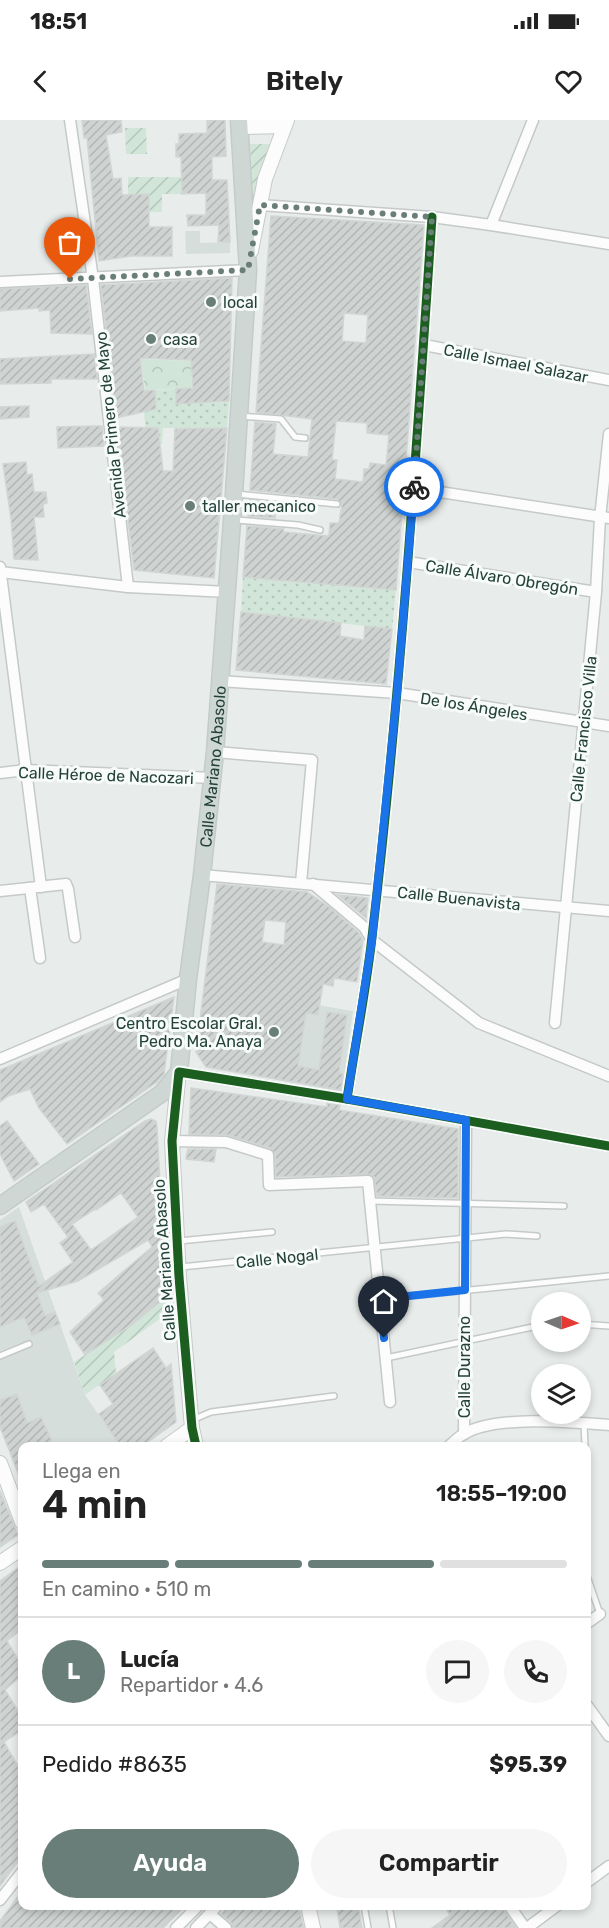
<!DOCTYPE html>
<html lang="es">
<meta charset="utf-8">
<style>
:root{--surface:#fff;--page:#f6f6f6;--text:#222;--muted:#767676;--line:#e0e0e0;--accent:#697e78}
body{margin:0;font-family:Rubik,sans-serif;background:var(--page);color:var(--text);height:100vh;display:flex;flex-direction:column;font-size:22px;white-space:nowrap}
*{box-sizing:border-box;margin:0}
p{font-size:20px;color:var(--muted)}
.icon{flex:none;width:33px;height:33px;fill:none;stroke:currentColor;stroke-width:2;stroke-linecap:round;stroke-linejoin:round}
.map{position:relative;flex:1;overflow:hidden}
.sheet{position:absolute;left:18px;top:1322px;width:573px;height:468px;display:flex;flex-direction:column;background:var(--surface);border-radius:12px;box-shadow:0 3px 9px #0003}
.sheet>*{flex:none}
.needle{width:39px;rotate:92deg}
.controls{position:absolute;left:531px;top:1172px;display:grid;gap:12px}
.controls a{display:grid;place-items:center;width:60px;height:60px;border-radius:50%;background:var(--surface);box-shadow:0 3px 9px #0003;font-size:30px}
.pin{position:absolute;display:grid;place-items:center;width:51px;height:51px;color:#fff;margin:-62px -26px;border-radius:50% 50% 50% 0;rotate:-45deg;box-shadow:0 0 6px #0007}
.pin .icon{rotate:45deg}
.courier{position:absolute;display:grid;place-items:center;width:60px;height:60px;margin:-30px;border:4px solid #1a73e8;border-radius:50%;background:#fff;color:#222;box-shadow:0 2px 8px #0007}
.overview em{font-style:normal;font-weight:600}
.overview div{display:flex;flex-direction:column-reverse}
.overview{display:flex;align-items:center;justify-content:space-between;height:102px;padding:0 24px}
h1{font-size:39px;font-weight:600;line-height:45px}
.bar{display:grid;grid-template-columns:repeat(4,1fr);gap:9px 6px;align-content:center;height:72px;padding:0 24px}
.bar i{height:8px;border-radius:4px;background:var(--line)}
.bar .selected{background:var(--accent)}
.bar p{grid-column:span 4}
.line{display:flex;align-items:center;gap:15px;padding:0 24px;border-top:2px solid var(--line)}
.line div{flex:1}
.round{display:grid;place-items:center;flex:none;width:63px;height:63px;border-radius:32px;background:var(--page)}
.cta{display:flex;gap:12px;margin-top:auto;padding:12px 24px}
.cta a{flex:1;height:69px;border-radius:36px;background:var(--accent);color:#fff;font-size:24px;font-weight:600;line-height:69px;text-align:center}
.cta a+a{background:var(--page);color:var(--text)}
.status{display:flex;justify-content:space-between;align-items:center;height:42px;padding:0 30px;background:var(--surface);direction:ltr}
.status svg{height:16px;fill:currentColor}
header{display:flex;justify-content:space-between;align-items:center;height:78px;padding:0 24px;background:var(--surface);font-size:27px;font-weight:600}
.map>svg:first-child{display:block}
</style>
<div class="status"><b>18:51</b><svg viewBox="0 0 49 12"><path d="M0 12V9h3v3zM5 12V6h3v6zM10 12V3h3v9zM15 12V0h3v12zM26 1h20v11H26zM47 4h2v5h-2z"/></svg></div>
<header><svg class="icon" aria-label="back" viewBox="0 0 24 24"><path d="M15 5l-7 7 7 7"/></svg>Bitely<svg class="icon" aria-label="heart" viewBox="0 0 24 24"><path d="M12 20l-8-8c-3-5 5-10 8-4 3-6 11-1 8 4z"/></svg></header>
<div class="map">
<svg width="609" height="1808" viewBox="0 0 609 1808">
<defs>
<pattern id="grass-dots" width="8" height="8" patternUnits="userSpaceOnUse" patternTransform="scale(1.5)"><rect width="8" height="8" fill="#d1e6d8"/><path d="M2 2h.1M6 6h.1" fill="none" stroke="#b3c6ba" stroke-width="1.8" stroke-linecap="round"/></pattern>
<pattern id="forest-crowns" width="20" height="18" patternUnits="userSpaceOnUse" patternTransform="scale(1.5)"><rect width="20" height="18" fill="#d1e6d8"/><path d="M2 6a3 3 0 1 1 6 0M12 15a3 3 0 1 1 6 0" fill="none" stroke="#b3c6ba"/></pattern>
<pattern id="garden-furrows" width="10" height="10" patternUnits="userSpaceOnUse" patternTransform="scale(1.5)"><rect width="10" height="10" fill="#d1e6d8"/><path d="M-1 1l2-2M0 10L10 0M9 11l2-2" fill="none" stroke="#b3c6ba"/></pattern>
<pattern id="building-hatch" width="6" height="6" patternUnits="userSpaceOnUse" patternTransform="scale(1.5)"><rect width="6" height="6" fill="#cfd4d2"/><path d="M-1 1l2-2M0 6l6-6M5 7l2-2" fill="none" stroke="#b2b7b5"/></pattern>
</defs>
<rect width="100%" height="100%" fill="#e8edeb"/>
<!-- built -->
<g fill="#d6dedb">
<path d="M185 111H200V123L230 122V133L186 134Z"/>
<path d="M204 866 353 891 342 972 206 947 196 932Z"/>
<path d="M19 1087 85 1275 120 1326H22V1346L17 1350 0 1307V1100Z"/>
</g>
<!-- grass -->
<g fill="url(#grass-dots)">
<path d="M176 269V284L229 282 227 308H163L162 324 147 325 144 292 156 289 155 270Z"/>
<path d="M243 457 396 470 392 509 241 492Z"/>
</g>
<!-- forest -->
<path fill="url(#forest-crowns)" d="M141 239 191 241 192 268 145 270Z"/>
<!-- garden -->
<g fill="url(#garden-furrows)">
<path d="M125 8H146L147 34H126Z"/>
<path d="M250 24H269V26L260 51 255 82 253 84Z"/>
<path d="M128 57H181L182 74H162V92H150L149 75 128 74Z"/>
<path d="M166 1177 168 1193 114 1232 116 1253 85 1275 74 1242 133 1204Z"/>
</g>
<!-- building -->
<g fill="url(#building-hatch)" stroke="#d1d6d4" stroke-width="1.5" fill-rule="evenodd">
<path d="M82 0H121L122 12 106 15 113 59 121 58 122 75 149 74V107H172V136H131L99 141 87 18H84Z"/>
<path d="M207 0H225L226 36 212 37V60H227L230 122H218L219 105 188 106 187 95H206V73L182 74 181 37H176V24H179V14L207 13Z"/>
<path d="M271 96 424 105 396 470 243 457 247 406 284 409 283 412 329 416 330 403H339L342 384 337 379 250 370 255 302 276 304 273 334 308 337 312 299 256 292ZM344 193 368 195 366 223 342 221ZM336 301 367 303V313L389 315 386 345 370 343 369 349H364L363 362 335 359 337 340H332Z"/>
<path d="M232 158 229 281 176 284V269L193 268 191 240 140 238 144 271 155 270 156 289 116 298 101 165Z"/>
<path d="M86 165 92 214 51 213 50 190 39 191V188L0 191V169Z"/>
<path d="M94 234 97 259H51V263L0 264V239Z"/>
<path d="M29 286V297L0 299V287Z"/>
<path d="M92 306H102L104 326 58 328 57 307Z"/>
<path d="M117 307 158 308 163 351H173L175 309 227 308 214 458 134 450Z"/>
<path d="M26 342 27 355 32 354 34 372H46L47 383 43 384 44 397H34L38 440 14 439 11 399 3 344Z"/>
<path d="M249 380 276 383 275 398 248 396Z"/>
<path d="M241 492 341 503 340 516 364 520 365 506 392 509 386 564 236 550Z"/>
<path d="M217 764 307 772 328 786 358 812 363 820 357 862 334 858 333 866 323 864 318 895 306 893 298 946 319 950 327 892 347 895 339 953 343 954 341 970 206 947 196 932ZM265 800 286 802 284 825 262 822Z"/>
<path d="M338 775 368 778 366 798Z"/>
<path d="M174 877 164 954 157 962 67 1024 39 988 30 969 8 976 0 982V950Z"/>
<path d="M191 968 327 987V983L340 985 339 990 458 1009V1078L377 1076 374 1057 368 1054 276 1057 275 1034 270 1028 228 1015 189 1014Z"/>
<path d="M151 999 156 1001 157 1007 166 1177 133 1204 85 1235 70 1212 104 1180 98 1173 152 1127 148 1120 78 1161 37 1173 45 1196 55 1192 60 1204 32 1215 24 1197 0 1207V1107L15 1101 39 1166 73 1142 60 1123 68 1117 44 1084 31 1092 26 1082 145 1001ZM121 1073 138 1097 91 1130 72 1104 95 1089 96 1090Z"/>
<path d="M7 1001 39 1044 14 1061 0 1034V1006Z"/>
<path d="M188 1029H216L214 1042 186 1039Z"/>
<path d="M153 1228 166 1248 171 1244 176 1302 142 1326H120L99 1294 113 1284 100 1265Z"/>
<path d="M17 1274 27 1303 41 1297 54 1326H22V1363L0 1307V1280Z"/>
<path d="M0 1371 18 1415 0 1427Z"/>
<path d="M22 1445V1509L7 1521 22 1546V1555L5 1570 22 1597V1610L4 1622 22 1653V1736L0 1766V1461Z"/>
<path d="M22 1771V1785H186L163 1808H0V1801Z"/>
<path d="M230 1785H292L300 1792 304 1808H233L231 1803 221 1794Z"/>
<path d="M358 1785 362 1808H340L337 1788Z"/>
<path d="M444 1785H501L516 1808H432L450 1795Z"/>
</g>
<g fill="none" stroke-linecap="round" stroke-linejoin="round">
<defs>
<g id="service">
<path d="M240 296 281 299 295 317 305 318"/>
<path d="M237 374 337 384"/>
<path d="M236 400 298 405 320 410"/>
<path d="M371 1081 564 1086"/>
<path d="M179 1121 272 1112"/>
<path d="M181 1147 506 1114 537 1116"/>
<path d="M380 1179 609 1156"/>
<path d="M580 1204 609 1206"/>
<path d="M0 1236 29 1224"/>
<path d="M386 1238 542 1205"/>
<path d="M192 1300 211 1292 334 1276"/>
<path d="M584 1304 585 1326"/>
<path d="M586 1418 587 1456 600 1494"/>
<path d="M364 1785 368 1808"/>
<path d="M389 1785 393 1808"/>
</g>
<g id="minor">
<path d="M70 0 93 159 128 467"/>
<path d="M260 85 432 97 491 105 609 124"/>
<path d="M491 105 533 0"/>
<path d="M0 162 248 150"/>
<path d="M424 225 609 260"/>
<path d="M414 368 609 398"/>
<path d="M408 442 596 472"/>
<path d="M0 447 41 767"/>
<path d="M0 452 128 467 228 472"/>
<path d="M220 561 397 573 609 606"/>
<path d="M215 632 312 640 301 763"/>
<path d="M0 653 26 650 213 658"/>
<path d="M202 755 609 791"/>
<path d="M313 764 364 807 372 820 479 903 609 956"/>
<path d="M30 768 40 838"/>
<path d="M0 771 66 764 68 769 75 817"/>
<path d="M555 903 596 472 600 398 609 314"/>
<path d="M0 939 188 859"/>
<path d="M179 952 347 979 609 1026"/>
<path d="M347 979C355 925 366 871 372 817 400 578 416 338 432 97"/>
<path d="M172 1021 226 1022 268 1035 269 1065 368 1061 390 1282"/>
<path d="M464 1314 466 1001"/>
<path d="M449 1326C454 1322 458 1317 464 1314 494 1295 573 1302 609 1305"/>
<path d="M586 1504 600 1494"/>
<path d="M586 1584 609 1616"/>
<path d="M586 1763 609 1746"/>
<path d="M0 1780 22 1752"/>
<path d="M509 1785 525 1808"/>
<path d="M210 1794 226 1808"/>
<path d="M176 1808 199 1785"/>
<path d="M196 1808 218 1785"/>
<path d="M527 1808 558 1785"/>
</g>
<g id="tertiary">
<path d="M240 7 284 6"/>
<path d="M251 131 265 59 287 0"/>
<path d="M179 952 172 1021 179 1157 192 1308 196 1326"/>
<path d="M167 1326 192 1308"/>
<path d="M0 1343 22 1402"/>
<path d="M0 1443 22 1428"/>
<path d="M308 1785 313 1808"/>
</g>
<g id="primary">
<path id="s1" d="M0 1086 162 973 179 952 188 859 202 755 215 632 234 374 248 150 239 0"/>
</g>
</defs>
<!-- service casing -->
<use href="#service" stroke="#c5cac8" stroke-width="8"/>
<!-- minor casing -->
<use href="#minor" stroke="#c5cac8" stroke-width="13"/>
<!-- tertiary casing -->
<use href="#tertiary" stroke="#c5cac8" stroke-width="16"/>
<!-- primary casing -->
<use href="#primary" stroke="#c3ccc9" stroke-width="19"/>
<!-- service -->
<use href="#service" stroke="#fcfcfc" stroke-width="5"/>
<!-- minor -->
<use href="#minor" stroke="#fcfcfc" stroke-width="10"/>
<!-- tertiary -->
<use href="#tertiary" stroke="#fcfcfc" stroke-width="14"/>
<!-- primary -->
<use href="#primary" stroke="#cfd7d5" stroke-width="16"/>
<defs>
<g id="cycleway">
<path d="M347 979C355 925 366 871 372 817 400 578 416 338 432 97"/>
<path d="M196 1326 192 1308 179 1157 172 1021 179 952 347 979 609 1026"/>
</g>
</defs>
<!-- cycleway casing -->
<use href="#cycleway" stroke="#f7fbf9" stroke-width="13"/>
<!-- cycleway -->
<use href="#cycleway" stroke="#1b5e20" stroke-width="9"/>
</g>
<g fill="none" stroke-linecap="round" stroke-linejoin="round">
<!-- done -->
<path stroke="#697e78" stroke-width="6" stroke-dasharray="0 10.8" d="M70 159 248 150 260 85 432 97 414 367"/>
<!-- route -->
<path stroke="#1a73e8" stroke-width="8" d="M384 1218 380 1179 465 1170 466 1000 347 979 372 820 397 573 414 367"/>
</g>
<!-- markers -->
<g fill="#697e78" stroke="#f7fbf9" stroke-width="2">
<circle cx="211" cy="182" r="6"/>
<circle cx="151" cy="219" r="6"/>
<circle cx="190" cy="386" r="6"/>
<circle cx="274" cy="912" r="6"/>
</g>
<g text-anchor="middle" stroke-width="6" stroke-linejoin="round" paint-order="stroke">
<!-- poi labels -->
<g font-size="16" fill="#24423a" stroke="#f7fbf9" text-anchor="start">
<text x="223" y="188">local</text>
<text x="163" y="225">casa</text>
<text x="202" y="392">taller mecanico</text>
<text x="262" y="909" text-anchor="end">Centro Escolar Gral.<tspan x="262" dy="18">Pedro Ma. Anaya</tspan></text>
</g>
<!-- street labels -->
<g font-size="16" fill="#24423a" stroke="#f7fbf9">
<text transform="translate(516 243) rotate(11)" y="6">Calle Ismael Salazar</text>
<text transform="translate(110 305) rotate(-96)" y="6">Avenida Primero de Mayo</text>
<text transform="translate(502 457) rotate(9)" y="6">Calle Álvaro Obregón</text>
<text transform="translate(474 586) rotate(9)" y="6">De los Ángeles</text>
<text transform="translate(583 609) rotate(-84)" y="6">Calle Francisco Villa</text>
<text dy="6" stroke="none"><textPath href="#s1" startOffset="532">Calle Mariano Abasolo</textPath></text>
<text transform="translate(106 655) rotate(2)" y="6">Calle Héroe de Nacozari</text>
<text transform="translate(459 778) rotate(6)" y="6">Calle Buenavista</text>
<text transform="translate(277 1138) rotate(-6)" y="6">Calle Nogal</text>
<text transform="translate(164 1140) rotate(-94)" y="6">Calle Mariano Abasolo</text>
<text transform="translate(464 1247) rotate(-90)" y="6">Calle Durazno</text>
</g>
</g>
</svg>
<div class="controls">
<a><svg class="needle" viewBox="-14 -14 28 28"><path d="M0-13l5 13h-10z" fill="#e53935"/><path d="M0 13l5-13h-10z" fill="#767676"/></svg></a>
<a><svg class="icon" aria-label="layers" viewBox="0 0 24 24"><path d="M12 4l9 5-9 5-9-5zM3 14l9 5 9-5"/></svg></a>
</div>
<div class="pin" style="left:70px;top:159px;background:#ea580c"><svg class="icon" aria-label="bag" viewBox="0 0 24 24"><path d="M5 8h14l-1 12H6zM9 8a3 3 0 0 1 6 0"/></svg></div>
<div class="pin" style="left:384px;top:1218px;background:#1f2937"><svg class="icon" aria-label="home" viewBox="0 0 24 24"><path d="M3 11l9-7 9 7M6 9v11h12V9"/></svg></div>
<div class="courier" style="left:414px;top:367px"><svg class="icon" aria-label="bike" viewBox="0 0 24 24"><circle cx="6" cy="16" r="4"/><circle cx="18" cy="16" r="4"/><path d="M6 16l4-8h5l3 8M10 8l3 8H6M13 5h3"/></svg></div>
<section class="sheet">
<div class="overview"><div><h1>4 min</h1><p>Llega en</p></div><em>18:55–19:00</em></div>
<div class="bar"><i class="selected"></i><i class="selected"></i><i class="selected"></i><i></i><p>En camino · 510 m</p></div>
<div class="line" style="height:108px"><b class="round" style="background:var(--accent);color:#fff">L</b><div><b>Lucía</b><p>Repartidor · 4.6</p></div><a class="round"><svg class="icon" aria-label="chat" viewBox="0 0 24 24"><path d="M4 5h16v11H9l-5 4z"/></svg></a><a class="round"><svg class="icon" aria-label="phone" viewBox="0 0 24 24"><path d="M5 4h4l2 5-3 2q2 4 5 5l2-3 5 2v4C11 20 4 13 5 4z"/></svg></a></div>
<div class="line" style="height:78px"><div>Pedido #8635</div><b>$95.39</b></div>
<div class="cta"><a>Ayuda</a><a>Compartir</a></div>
</section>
</div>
